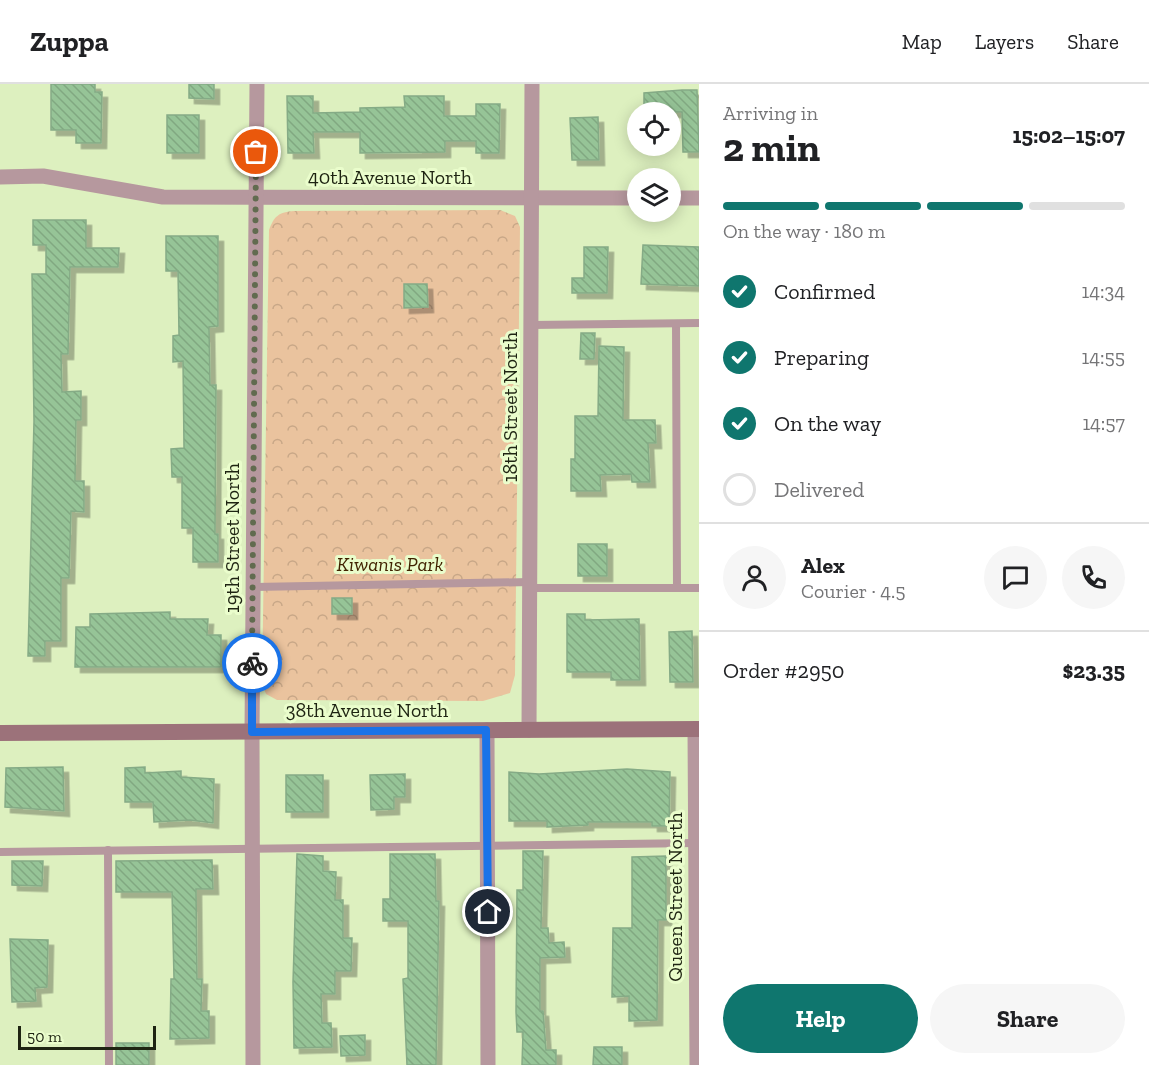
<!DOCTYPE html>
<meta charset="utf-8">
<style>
:root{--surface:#fff;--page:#f6f6f6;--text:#202124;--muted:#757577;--line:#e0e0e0;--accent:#0f766e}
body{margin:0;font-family:"Zilla Slab",serif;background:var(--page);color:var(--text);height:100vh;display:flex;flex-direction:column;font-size:22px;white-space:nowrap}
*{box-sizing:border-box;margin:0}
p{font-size:20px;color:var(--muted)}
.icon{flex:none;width:33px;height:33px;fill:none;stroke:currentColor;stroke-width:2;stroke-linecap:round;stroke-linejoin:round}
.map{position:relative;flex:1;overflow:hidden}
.drawer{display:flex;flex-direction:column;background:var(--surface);width:450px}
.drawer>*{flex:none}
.buttons{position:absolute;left:627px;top:18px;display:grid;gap:12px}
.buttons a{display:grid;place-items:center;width:54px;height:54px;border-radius:50%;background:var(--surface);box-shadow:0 3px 15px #0003;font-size:30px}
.scale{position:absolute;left:18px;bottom:15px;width:138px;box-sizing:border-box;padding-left:6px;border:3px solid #1e2412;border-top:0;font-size:16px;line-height:21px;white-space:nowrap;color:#1e2412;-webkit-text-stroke:4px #eafdcc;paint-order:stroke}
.pin{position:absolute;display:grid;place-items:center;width:51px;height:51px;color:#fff;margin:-26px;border:3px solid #fff;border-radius:50%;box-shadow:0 2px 6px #0007}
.courier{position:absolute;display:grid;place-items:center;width:60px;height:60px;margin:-30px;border:4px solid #1a73e8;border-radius:50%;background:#fff;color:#222;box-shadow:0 2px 8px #0007}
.head em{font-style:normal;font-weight:800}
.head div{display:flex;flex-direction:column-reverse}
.head{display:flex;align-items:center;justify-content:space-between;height:102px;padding:0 24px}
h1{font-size:39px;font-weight:800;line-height:45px}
.bar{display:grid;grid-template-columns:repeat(4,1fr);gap:9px 6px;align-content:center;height:72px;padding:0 24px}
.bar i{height:8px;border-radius:4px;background:var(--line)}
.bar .on{background:var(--accent)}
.bar p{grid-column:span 4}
.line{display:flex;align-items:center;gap:15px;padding:0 24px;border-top:2px solid var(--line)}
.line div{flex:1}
.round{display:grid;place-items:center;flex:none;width:63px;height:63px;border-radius:32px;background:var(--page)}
ol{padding:0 24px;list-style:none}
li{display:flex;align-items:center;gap:18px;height:66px}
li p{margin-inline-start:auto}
li .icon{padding:6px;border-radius:50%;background:var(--accent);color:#fff;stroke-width:4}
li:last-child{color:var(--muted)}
li i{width:33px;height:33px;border:3px solid var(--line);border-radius:50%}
.action{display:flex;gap:12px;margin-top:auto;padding:12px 24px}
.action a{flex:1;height:69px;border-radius:36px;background:var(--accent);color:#fff;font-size:24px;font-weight:800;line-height:69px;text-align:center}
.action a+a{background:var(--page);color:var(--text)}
header{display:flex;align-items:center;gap:36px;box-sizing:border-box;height:84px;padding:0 30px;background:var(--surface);border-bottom:2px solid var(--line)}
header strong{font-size:28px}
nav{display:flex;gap:33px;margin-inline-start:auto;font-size:21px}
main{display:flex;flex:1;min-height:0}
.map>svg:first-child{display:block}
</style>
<header>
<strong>Zuppa</strong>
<nav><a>Map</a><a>Layers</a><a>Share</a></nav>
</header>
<main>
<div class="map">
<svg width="699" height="981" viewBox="0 0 699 981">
<defs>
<pattern id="park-crowns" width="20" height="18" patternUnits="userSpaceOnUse" patternTransform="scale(1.5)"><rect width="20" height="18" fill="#eac39e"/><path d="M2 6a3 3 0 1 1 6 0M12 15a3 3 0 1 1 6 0" fill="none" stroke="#c8a787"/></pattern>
<pattern id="building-back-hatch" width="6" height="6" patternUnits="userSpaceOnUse" patternTransform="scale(1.5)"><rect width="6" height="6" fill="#96c497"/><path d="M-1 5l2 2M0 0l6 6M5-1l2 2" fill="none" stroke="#81a881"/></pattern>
<filter id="shadow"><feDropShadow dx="5.5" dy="5.5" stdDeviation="0" flood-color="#0004"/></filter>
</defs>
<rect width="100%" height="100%" fill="#ddf0bf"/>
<!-- park -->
<path fill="url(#park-crowns)" d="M500 126 515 132 520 143 515 591 510 609 483 617 277 616 266 610 262 599 269 146C274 132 279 128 294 127Z"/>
<!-- building -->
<g fill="url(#building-back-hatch)" stroke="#85ab86" stroke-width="1.5" filter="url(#shadow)">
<path d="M51 0H95V8H102L101 59H76V46H51Z"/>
<path d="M189 0H214V15L189 14Z"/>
<path d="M682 6H697L699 68H683L682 28H644V9Z"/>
<path d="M287 12H313V29L360 28V24L405 23 404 12H444V32H476V20H500L499 69H476V57H445V68L360 69V48H313L314 69H288Z"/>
<rect x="167" y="31" width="32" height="38"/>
<path d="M598 33 599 76H572L570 34Z"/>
<path d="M33 136H86V164H119L118 183H70L68 270H61L62 308 81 307V336H76L75 397H84V428L71 427 69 494H61V557H45V572H28L34 337 32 190H46V161H33Z"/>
<path d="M166 152H218V242L209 243 210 301H216L215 450H218V478H193V444H182V393H172L171 365 184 364 183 277 173 278V252L179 251 178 187H166Z"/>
<path d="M643 161 699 163V202L641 200Z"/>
<path d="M584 163H608L607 209H572V194H584Z"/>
<path d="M404 200H427L428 223 404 224Z"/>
<path d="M581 249H595L594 275H580Z"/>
<path d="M599 262 624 263 623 336H655L656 359H648L650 398H632L631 390 600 391 601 407H571V375H575V332H598Z"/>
<rect x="578" y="460" width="29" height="32"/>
<rect x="332" y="514" width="20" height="16"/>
<path d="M170 528V535H208L207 551H221V583H75L76 543H90V530Z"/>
<path d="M567 530H585V536L639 535 640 596H611V588H567Z"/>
<path d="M692 547 693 598H670L669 548Z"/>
<path d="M63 683 64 727 5 723 6 684Z"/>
<path d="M145 683V689L181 687V693L214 695 213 739 190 736 154 738 153 718H125V684Z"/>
<path d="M627 685 670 688 669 742H652V738H588V741L547 743V737H509V688L539 690Z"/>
<path d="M405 690V713H394V725L371 726 370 691Z"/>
<rect x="286" y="691" width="37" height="37"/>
<path d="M523 767H543L541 844H548L549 859 564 858 565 873 540 874V927H543L546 966H556V981H522L523 948H517L516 928 517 806H523Z"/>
<path d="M297 770 323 772V787L336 788 335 816H343V854H352L351 887H335V910H321L322 939H331L332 963 294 964 293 898Z"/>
<path d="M390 770H435L436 817H439L436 981H407L403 895 408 894V837H383V815H390Z"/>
<path d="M666 772V836H658L657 936 629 937V912L612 913 613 844H632V773Z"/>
<path d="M212 776 213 805H196L197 895H202L201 927H209V954L170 955 171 895H174L172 808H116V777Z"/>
<path d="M12 777H43L42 802 12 801Z"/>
<path d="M10 855 48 856 47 903 35 904 36 917 12 918Z"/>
<path d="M365 951V971L341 972 340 952Z"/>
<rect x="116" y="959" width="33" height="22"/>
<path d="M594 963H622V981H593Z"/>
</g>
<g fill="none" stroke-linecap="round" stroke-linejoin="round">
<!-- service -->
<g stroke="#b6989e" stroke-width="8">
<path d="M676 240 677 504"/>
<path d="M531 241 699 239"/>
<path d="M253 503 530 498"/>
<path d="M530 504H699"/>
<path d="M108 766 109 981"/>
<path d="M0 768 697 759"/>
</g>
<!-- minor -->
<g stroke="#b6989e" stroke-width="15">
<path d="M0 93 43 92 163 113 638 114"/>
<path d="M670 114H699"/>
<path d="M695 645 697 981"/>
<path d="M487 646 488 981"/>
<path d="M529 646 532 0"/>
<path d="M253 981 252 648 257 0"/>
</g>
<!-- secondary -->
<path stroke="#9c727a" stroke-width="16" d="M0 649 699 645"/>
</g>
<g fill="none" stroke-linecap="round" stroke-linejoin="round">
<!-- done -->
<path stroke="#616b4f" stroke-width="6" stroke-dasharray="0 10.8" d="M252 579 256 68"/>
<!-- route -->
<path stroke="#1a73e8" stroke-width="8" d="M252 579V648L486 646 488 828"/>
</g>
<g text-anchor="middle" stroke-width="6" stroke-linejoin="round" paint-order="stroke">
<!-- street labels -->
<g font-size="20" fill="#1e2412" stroke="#eafdcc">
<text x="390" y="100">40th Avenue North</text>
<text transform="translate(510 323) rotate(-90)" y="7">18th Street North</text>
<text transform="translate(232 454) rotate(-90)" y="7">19th Street North</text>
<text x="367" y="633">38th Avenue North</text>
<text transform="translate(675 813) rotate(-90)" y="7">Queen Street North</text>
</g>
<!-- park labels -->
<g font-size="20" font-style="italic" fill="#412200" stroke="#eafdcc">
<text x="390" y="487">Kiwanis Park</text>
</g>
</g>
</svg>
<div class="buttons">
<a><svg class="icon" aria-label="locate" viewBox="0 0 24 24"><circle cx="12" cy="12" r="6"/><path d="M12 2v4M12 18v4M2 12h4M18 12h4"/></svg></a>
<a><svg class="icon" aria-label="layers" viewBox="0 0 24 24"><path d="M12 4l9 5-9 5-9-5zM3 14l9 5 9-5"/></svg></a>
</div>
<div class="scale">50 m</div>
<div class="pin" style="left:256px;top:68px;background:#ea580c"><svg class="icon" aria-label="bag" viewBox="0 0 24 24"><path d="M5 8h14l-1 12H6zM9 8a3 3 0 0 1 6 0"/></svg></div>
<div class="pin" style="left:488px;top:828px;background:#1f2937"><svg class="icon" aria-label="home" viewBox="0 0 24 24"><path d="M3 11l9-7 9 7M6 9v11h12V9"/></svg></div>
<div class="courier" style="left:252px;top:579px"><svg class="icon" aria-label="bike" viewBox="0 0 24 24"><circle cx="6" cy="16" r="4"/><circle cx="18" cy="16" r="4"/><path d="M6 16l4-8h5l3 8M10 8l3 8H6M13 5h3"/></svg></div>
</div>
<section class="drawer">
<div class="head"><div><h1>2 min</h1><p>Arriving in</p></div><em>15:02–15:07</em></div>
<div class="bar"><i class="on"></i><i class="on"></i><i class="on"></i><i></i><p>On the way · 180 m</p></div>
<ol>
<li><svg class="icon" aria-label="check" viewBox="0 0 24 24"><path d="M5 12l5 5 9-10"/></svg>Confirmed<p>14:34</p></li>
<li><svg class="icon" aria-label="check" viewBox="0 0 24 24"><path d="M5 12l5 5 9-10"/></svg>Preparing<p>14:55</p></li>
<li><svg class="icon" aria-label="check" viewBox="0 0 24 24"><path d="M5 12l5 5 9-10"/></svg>On the way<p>14:57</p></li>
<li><i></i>Delivered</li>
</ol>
<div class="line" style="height:108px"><a class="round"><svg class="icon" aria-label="person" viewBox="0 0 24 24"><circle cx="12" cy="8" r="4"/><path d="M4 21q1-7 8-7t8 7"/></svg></a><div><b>Alex</b><p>Courier · 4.5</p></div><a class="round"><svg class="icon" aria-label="chat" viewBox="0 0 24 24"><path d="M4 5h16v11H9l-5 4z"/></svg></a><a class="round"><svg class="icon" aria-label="phone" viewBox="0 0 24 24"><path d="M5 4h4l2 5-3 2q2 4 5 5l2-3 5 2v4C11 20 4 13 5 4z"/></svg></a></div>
<div class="line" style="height:78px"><div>Order #2950</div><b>$23.35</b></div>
<div class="action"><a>Help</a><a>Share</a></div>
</section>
</main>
